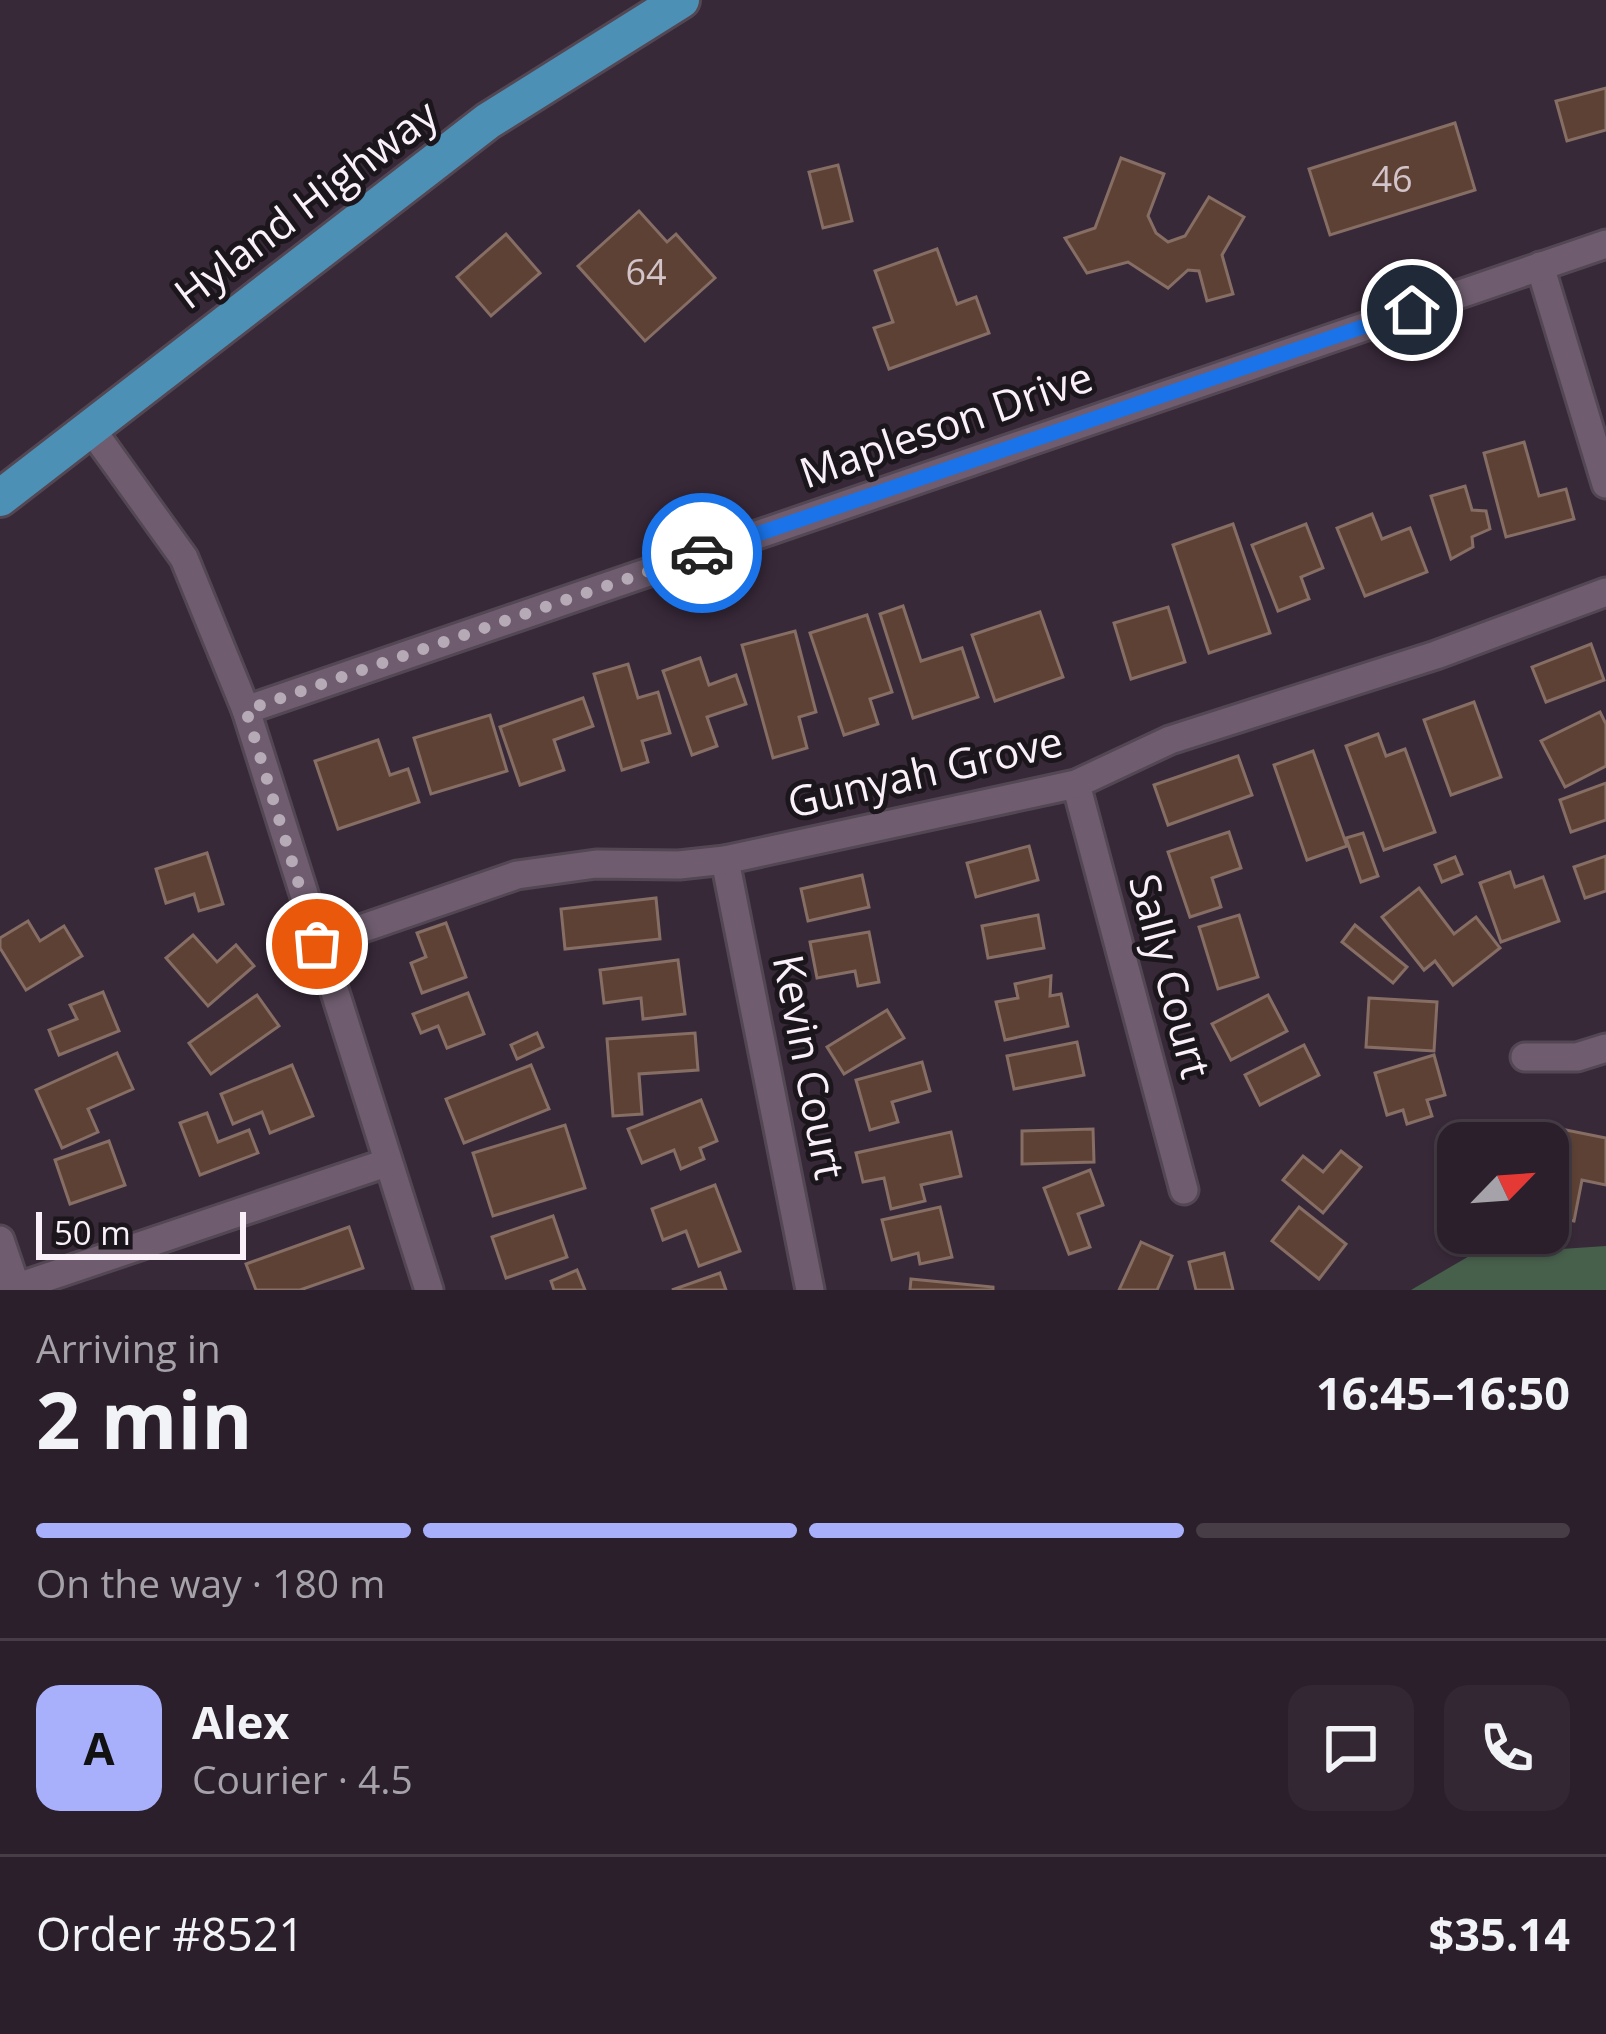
<!DOCTYPE html>
<meta charset="utf-8">
<style>
:root{--surface:#2a1f2b;--page:#322733;--text:#f1f3f6;--muted:#a5a2a9;--line:#463d47;--accent:#a8b0fc}
body{margin:0;font-family:"Open Sans",sans-serif;background:var(--page);color:var(--text);height:100vh;display:flex;flex-direction:column;font-size:45px;white-space:nowrap}
*{box-sizing:border-box;margin:0}
p{font-size:39px;color:var(--muted)}
.icon{flex:none;width:66px;height:66px;fill:none;stroke:currentColor;stroke-width:2;stroke-linecap:round;stroke-linejoin:round}
.map{position:relative;height:1290px;overflow:hidden}
.details{display:flex;flex-direction:column;background:var(--surface);flex:1}
.details>*{flex:none}
.needle{width:78px;rotate:65deg}
.buttons{position:absolute;left:1437px;top:1122px;display:grid;gap:24px}
.buttons a{display:grid;place-items:center;width:132px;height:132px;border-radius:24px;background:var(--surface);box-shadow:0 3px 9px #0004,0 0 0 3px var(--line);font-size:60px}
.scale{position:absolute;left:36px;bottom:30px;width:210px;box-sizing:border-box;padding-left:12px;border:6px solid #faf0fa;border-top:0;font-size:33px;line-height:42px;white-space:nowrap;color:#faf0fa;-webkit-text-stroke:9px #1b151c;paint-order:stroke}
.pin{position:absolute;display:grid;place-items:center;width:102px;height:102px;color:#fff;margin:-51px;border:6px solid #fff;border-radius:50%;box-shadow:0 3px 12px #0007}
.courier{position:absolute;display:grid;place-items:center;width:120px;height:120px;margin:-60px;border:9px solid #1a73e8;border-radius:50%;background:#fff;color:#222;box-shadow:0 3px 15px #0007}
.summary em{font-style:normal;font-weight:700}
.summary div{display:flex;flex-direction:column-reverse}
.summary{display:flex;align-items:center;justify-content:space-between;height:204px;padding:0 36px}
h1{font-size:78px;font-weight:700;line-height:90px}
.bar{display:grid;grid-template-columns:repeat(4,1fr);gap:18px 12px;align-content:center;height:144px;padding:0 36px}
.bar i{height:15px;border-radius:9px;background:var(--line)}
.bar .current{background:var(--accent)}
.bar p{grid-column:span 4}
.line{display:flex;align-items:center;gap:30px;padding:0 36px;border-top:3px solid var(--line)}
.line div{flex:1}
.round{display:grid;place-items:center;flex:none;width:126px;height:126px;border-radius:24px;background:var(--page)}
.map>svg:first-child{display:block}
</style>
<div class="map">
<svg width="1606" height="1290" viewBox="0 0 1606 1290">
<rect width="100%" height="100%" fill="#382939"/>
<!-- green -->
<path fill="#47604c" d="M1606 1246V1290H1411L1471 1255Z"/>
<!-- building -->
<g fill="#5d4135" stroke="#866e65" stroke-width="3">
<path d="M1606 88V130L1567 141 1556 101Z"/>
<path d="M1455 123 1475 190 1330 235 1309 169Z"/>
<path d="M1121 158 1164 174 1148 216 1156 233 1168 242 1185 236 1209 197 1244 217 1222 255 1233 294 1207 301 1199 271 1188 270 1168 288 1128 262 1087 273 1065 238 1095 228Z"/>
<path d="M838 165 852 221 823 228 809 172Z"/>
<path d="M639 211 667 242 676 234 715 278 645 341 578 266Z"/>
<path d="M506 234 540 273 491 316 457 277Z"/>
<path d="M937 249 957 304 976 297 989 333 889 369 874 328 893 322 875 271Z"/>
<path d="M1524 442 1539 496 1566 489 1574 519 1506 537 1484 453Z"/>
<path d="M1465 486 1472 510 1486 511 1490 529 1472 537 1473 547 1451 559 1431 496Z"/>
<path d="M1372 514 1382 539 1410 528 1427 572 1365 596 1337 528Z"/>
<path d="M1233 524 1270 633 1209 653 1173 545Z"/>
<path d="M1306 524 1323 568 1301 577 1309 599 1278 611 1252 545Z"/>
<path d="M903 606 921 661 962 648 978 697 913 718 880 614Z"/>
<path d="M1168 607 1185 662 1131 679 1114 623Z"/>
<path d="M1040 612 1063 677 995 701 972 635Z"/>
<path d="M867 615 892 692 870 699 878 724 844 735 810 633Z"/>
<path d="M795 631 816 712 799 717 807 748 773 758 742 645Z"/>
<path d="M1591 644 1604 680 1546 702 1532 667Z"/>
<path d="M700 658 709 685 736 675 746 704 707 717 717 746 692 755 663 671Z"/>
<path d="M628 664 638 698 658 692 670 733 642 741 648 762 622 770 594 674Z"/>
<path d="M583 698 593 726 554 740 564 770 520 785 500 727Z"/>
<path d="M1474 702 1501 777 1451 795 1424 720Z"/>
<path d="M1600 712 1606 724V766L1565 787 1541 741Z"/>
<path d="M490 715 507 771 431 794 414 738Z"/>
<path d="M1378 734 1386 756 1405 749 1435 832 1384 850 1346 746Z"/>
<path d="M378 740 390 775 408 769 419 802 338 829 315 761Z"/>
<path d="M1313 751 1347 846 1307 860 1274 765Z"/>
<path d="M1238 756 1252 795 1168 825 1154 785Z"/>
<path d="M1606 783V820L1571 832 1560 800Z"/>
<path d="M1229 832 1241 868 1212 878 1221 907 1190 917 1168 852Z"/>
<path d="M1363 833 1378 876 1361 882 1346 838Z"/>
<path d="M1029 846 1038 880 976 897 967 863Z"/>
<path d="M207 853 223 904 199 911 194 894 166 903 156 869Z"/>
<path d="M1606 856V891L1585 898 1574 867Z"/>
<path d="M1455 857 1462 874 1442 882 1435 865Z"/>
<path d="M1510 872 1515 887 1543 877 1559 921 1501 942 1480 883Z"/>
<path d="M862 875 869 907 808 921 801 889Z"/>
<path d="M1419 888 1454 934 1476 917 1500 948 1453 985 1435 961 1424 970 1382 917Z"/>
<path d="M656 898 660 939 565 949 561 909Z"/>
<path d="M1038 915 1044 948 988 958 982 926Z"/>
<path d="M1239 915 1258 977 1218 989 1199 927Z"/>
<path d="M28 921 40 941 64 926 82 956 26 990 0 948V938Z"/>
<path d="M446 923 466 977 422 993 411 963 426 957 417 933Z"/>
<path d="M1355 925 1407 967 1393 983 1342 942Z"/>
<path d="M869 932 879 982 858 986 855 971 817 978 810 942Z"/>
<path d="M193 935 217 962 236 945 254 966 208 1006 166 958Z"/>
<path d="M678 960 685 1014 643 1019 641 998 604 1003 600 970Z"/>
<path d="M1051 976 1050 996 1061 994 1068 1026 1005 1040 996 1002 1018 998 1015 984Z"/>
<path d="M103 992 119 1031 59 1055 49 1030 77 1019 70 1005Z"/>
<path d="M468 993 484 1034 447 1048 438 1026 421 1033 413 1014Z"/>
<path d="M257 995 279 1026 211 1074 189 1043Z"/>
<path d="M1268 995 1287 1031 1231 1060 1212 1024Z"/>
<path d="M1369 998 1437 1002 1434 1051 1366 1047Z"/>
<path d="M887 1010 904 1038 844 1074 827 1047Z"/>
<path d="M537 1033 543 1047 517 1059 511 1045Z"/>
<path d="M695 1033 698 1070 639 1074 642 1114 613 1116 607 1039Z"/>
<path d="M1077 1042 1084 1075 1014 1089 1007 1056Z"/>
<path d="M1304 1045 1319 1075 1260 1105 1245 1075Z"/>
<path d="M117 1053 133 1089 88 1109 98 1132 62 1148 36 1090Z"/>
<path d="M1434 1055 1445 1095 1427 1100 1432 1116 1407 1124 1403 1110 1387 1115 1375 1073Z"/>
<path d="M922 1062 930 1091 892 1102 898 1122 870 1130 856 1080Z"/>
<path d="M292 1065 313 1116 270 1133 262 1112 233 1124 221 1094Z"/>
<path d="M531 1065 549 1109 464 1143 446 1099Z"/>
<path d="M701 1100 717 1141 700 1148 704 1159 681 1169 674 1150 642 1163 628 1129Z"/>
<path d="M207 1113 218 1142 249 1130 258 1153 200 1175 180 1123Z"/>
<path d="M565 1125 585 1188 493 1216 473 1153Z"/>
<path d="M1551 1127 1606 1138V1185L1582 1180 1574 1221 1548 1216Z"/>
<path d="M1093 1129 1094 1162 1022 1164V1131Z"/>
<path d="M951 1132 961 1176 921 1185 925 1201 891 1209 884 1178 863 1182 856 1153Z"/>
<path d="M109 1141 125 1185 70 1204 55 1160Z"/>
<path d="M1341 1151 1361 1167 1323 1213 1283 1180 1303 1156 1323 1172Z"/>
<path d="M1090 1170 1103 1205 1078 1214 1090 1247 1069 1254 1044 1188Z"/>
<path d="M715 1185 740 1251 699 1266 686 1231 663 1240 652 1209Z"/>
<path d="M940 1207 952 1257 920 1264 918 1253 892 1260 882 1220Z"/>
<path d="M1299 1207 1346 1244 1319 1279 1272 1241Z"/>
<path d="M553 1216 567 1257 506 1278 492 1237Z"/>
<path d="M349 1227 363 1268 300 1290H256L246 1264Z"/>
<path d="M1141 1242 1172 1256 1157 1290H1119Z"/>
<path d="M1224 1253 1233 1290H1196L1189 1262Z"/>
<path d="M577 1270 585 1290H554L551 1281Z"/>
<path d="M720 1273 726 1290H672Z"/>
<path d="M911 1279 993 1287V1290H910Z"/>
</g>
<g fill="none" stroke-linecap="round" stroke-linejoin="round">
<defs>
<g id="minor">
<path d="M1540 266 1606 484"/>
<path d="M89 426 184 558 246 710 429 1290"/>
<path d="M246 710 1606 244"/>
<path d="M1076 784 1184 1190"/>
<path d="M725 860 810 1290"/>
<path d="M317 944 517 875 596 864 679 865 725 860 1076 784 1170 740 1436 655 1606 592"/>
<path d="M1525 1057H1577L1606 1048"/>
<path d="M0 1240 17 1290"/>
<path d="M9 1290 386 1163"/>
</g>
<path id="major" d="M0 498 488 121 681 0"/>
</defs>
<!-- minor casing -->
<use href="#minor" stroke="#544754" stroke-width="33"/>
<!-- major casing -->
<use href="#major" stroke="#544754" stroke-width="42"/>
<!-- minor -->
<use href="#minor" stroke="#6f5d6f" stroke-width="27"/>
<!-- major -->
<use href="#major" stroke="#4d90b5" stroke-width="36"/>
</g>
<g fill="none" stroke-linecap="round" stroke-linejoin="round">
<!-- done -->
<path stroke="#b6aab6" stroke-width="12" stroke-dasharray="0 21.6" d="M317 944 246 710 702 553"/>
<!-- route -->
<path stroke="#1a73e8" stroke-width="15" d="M702 553 1412 310"/>
</g>
<g text-anchor="middle" stroke-width="10" stroke-linejoin="round" paint-order="stroke">
<!-- number labels -->
<g font-size="36" fill="#d3c4c9">
<text x="1392" y="192">46</text>
<text x="646" y="285">64</text>
</g>
<!-- street labels -->
<g font-size="42" fill="#faf0fa" stroke="#1b151c">
<text transform="translate(306 204) rotate(-37)" y="15">Hyland Highway</text>
<text transform="translate(946 425) rotate(-19)" y="15">Mapleson Drive</text>
<text transform="translate(925 772) rotate(-13)" y="15">Gunyah Grove</text>
<text transform="translate(1170 976) rotate(75)" y="15">Sally Court</text>
<text transform="translate(809 1067) rotate(79)" y="15">Kevin Court</text>
</g>
</g>
</svg>
<div class="buttons">
<a><svg class="needle" viewBox="-14 -14 28 28"><path d="M0-13l5 13h-10z" fill="#e53935"/><path d="M0 13l5-13h-10z" fill="#a5a2a9"/></svg></a>
</div>
<div class="scale">50 m</div>
<div class="pin" style="left:317px;top:944px;background:#ea580c"><svg class="icon" aria-label="bag" viewBox="0 0 24 24"><path d="M5 8h14l-1 12H6zM9 8a3 3 0 0 1 6 0"/></svg></div>
<div class="pin" style="left:1412px;top:310px;background:#1f2937"><svg class="icon" aria-label="home" viewBox="0 0 24 24"><path d="M3 11l9-7 9 7M6 9v11h12V9"/></svg></div>
<div class="courier" style="left:702px;top:553px"><svg class="icon" aria-label="car" viewBox="0 0 24 24"><path d="M5 17H2v-5l4-1 3-4h7l3 4 3 1v5h-3M9 17h6M6 11h13"/><circle cx="7" cy="17" r="2"/><circle cx="17" cy="17" r="2"/></svg></div>
</div>
<section class="details">
<div class="summary"><div><h1>2 min</h1><p>Arriving in</p></div><em>16:45–16:50</em></div>
<div class="bar"><i class="current"></i><i class="current"></i><i class="current"></i><i></i><p>On the way · 180 m</p></div>
<div class="line" style="height:216px"><b class="round" style="background:var(--accent);color:#111">A</b><div><b>Alex</b><p>Courier · 4.5</p></div><a class="round"><svg class="icon" aria-label="chat" viewBox="0 0 24 24"><path d="M4 5h16v11H9l-5 4z"/></svg></a><a class="round"><svg class="icon" aria-label="phone" viewBox="0 0 24 24"><path d="M5 4h4l2 5-3 2q2 4 5 5l2-3 5 2v4C11 20 4 13 5 4z"/></svg></a></div>
<div class="line" style="height:156px"><div>Order #8521</div><b>$35.14</b></div>
</section>
